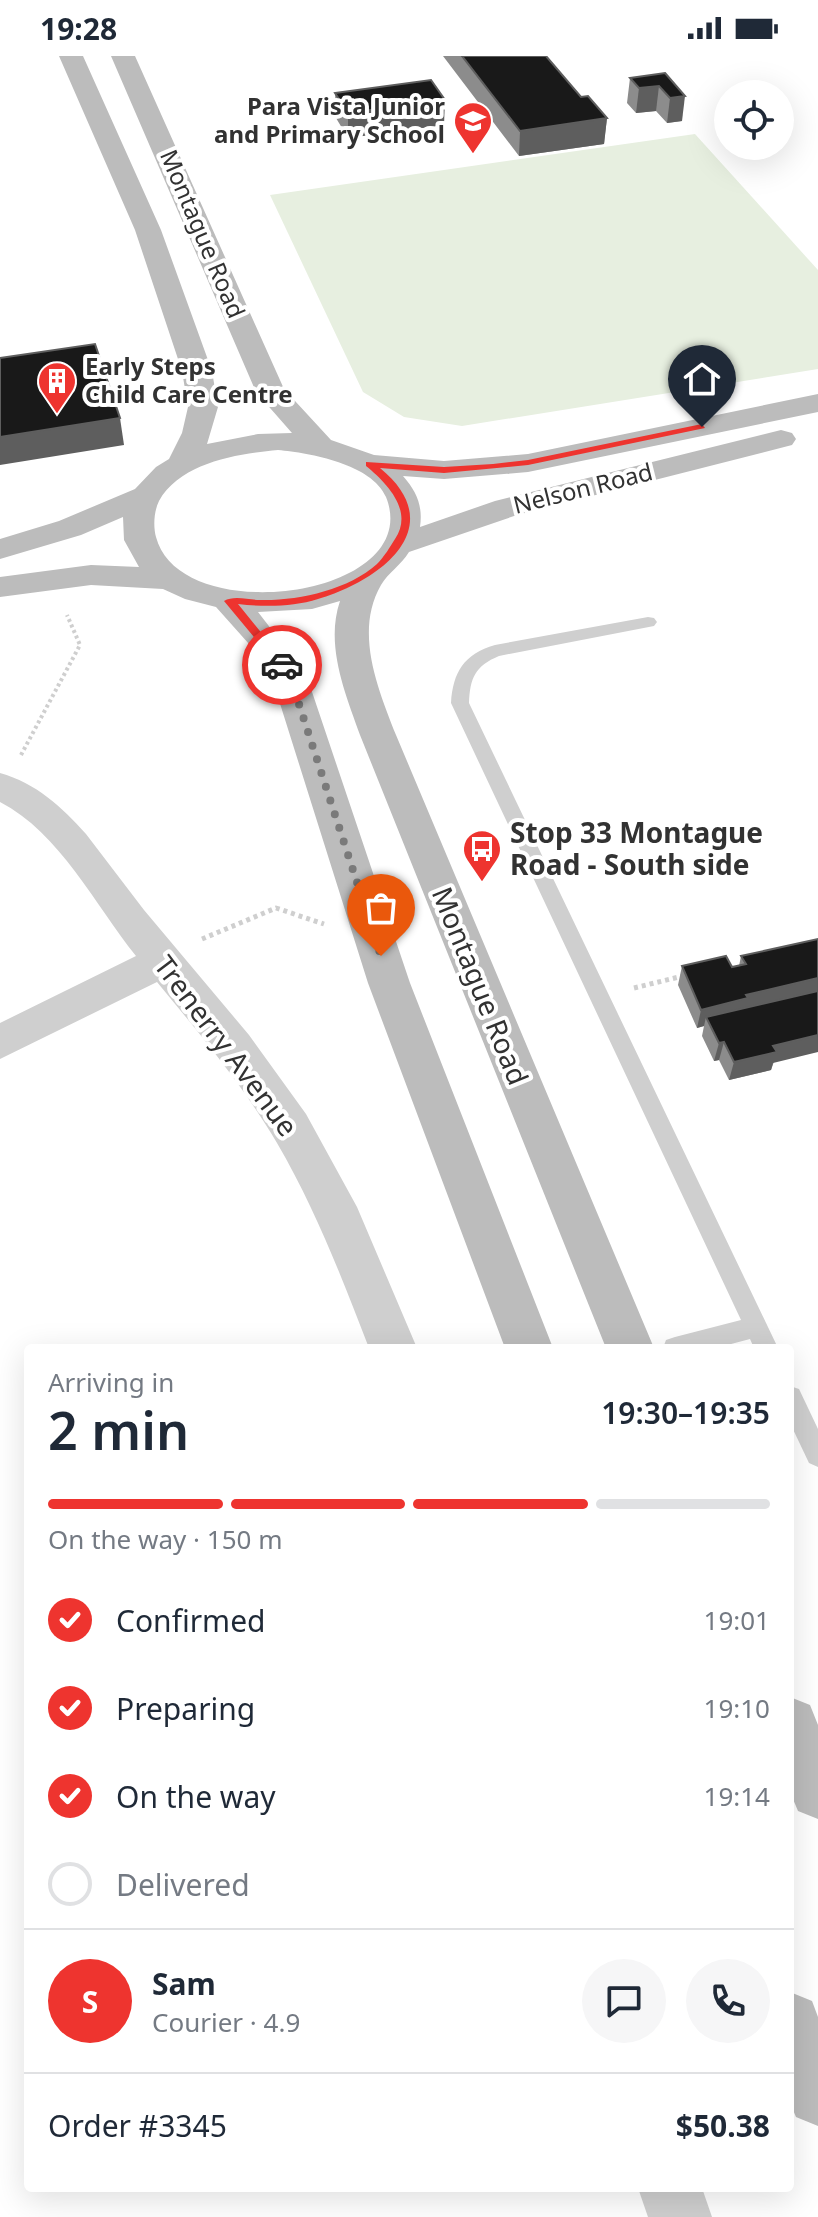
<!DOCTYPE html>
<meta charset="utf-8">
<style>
:root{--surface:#fff;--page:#f6f6f7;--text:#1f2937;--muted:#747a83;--line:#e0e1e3;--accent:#ee342f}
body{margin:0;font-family:"Noto Sans",sans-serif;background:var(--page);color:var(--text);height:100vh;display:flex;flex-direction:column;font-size:30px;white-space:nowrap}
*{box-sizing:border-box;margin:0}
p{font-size:26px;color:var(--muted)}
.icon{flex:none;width:44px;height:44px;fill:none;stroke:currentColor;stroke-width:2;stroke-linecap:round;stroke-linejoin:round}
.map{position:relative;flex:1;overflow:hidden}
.panel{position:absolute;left:24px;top:1288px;width:770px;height:848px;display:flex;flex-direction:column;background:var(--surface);border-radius:8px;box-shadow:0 8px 32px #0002}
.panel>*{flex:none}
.tools{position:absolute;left:714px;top:24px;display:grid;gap:16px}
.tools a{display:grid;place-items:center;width:80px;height:80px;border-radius:50%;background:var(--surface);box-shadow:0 8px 32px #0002;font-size:40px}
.pin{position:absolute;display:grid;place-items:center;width:68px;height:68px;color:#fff;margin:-82px -34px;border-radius:50% 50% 50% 0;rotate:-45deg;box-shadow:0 0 8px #0007}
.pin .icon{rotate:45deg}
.courier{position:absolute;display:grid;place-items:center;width:80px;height:80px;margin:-40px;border:6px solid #ee342f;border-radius:50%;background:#fff;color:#222;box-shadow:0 2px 10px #0007}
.overview em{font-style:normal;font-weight:600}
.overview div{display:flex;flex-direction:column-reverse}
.overview{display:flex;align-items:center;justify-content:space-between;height:136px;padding:0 24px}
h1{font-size:52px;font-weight:600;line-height:60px}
.bar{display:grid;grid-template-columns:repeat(4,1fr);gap:12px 8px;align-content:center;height:96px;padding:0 24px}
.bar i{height:10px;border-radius:6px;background:var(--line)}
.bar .active{background:var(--accent)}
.bar p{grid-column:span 4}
.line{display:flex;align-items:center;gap:20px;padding:0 24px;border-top:2px solid var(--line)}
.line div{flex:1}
.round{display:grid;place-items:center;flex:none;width:84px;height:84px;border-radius:42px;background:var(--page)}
ol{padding:0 24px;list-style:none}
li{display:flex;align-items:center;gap:24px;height:88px}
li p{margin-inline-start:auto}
li .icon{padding:8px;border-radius:50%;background:var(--accent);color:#fff;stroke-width:4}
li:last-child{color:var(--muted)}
li i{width:44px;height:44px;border:4px solid var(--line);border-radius:50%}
.status{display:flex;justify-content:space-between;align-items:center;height:56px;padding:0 40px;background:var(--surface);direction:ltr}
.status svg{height:22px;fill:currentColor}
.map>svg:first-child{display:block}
</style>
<div class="status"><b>19:28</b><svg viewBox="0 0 49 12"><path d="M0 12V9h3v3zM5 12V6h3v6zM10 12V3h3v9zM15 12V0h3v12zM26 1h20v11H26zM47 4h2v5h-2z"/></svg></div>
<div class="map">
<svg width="818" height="2161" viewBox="0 0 818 2161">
<rect width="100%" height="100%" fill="#fff"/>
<!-- green -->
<path fill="#e7efe0" d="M695 78 818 214V313L462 370 404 361 363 336 270 139Z"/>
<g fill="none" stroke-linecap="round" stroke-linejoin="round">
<!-- path-far1 -->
<g stroke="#cfcfcf" stroke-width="4" stroke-dasharray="3 3" stroke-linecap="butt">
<path d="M21 699 80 589 67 559"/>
<path d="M475 803 497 798"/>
</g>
<!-- path -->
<g stroke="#cfcfcf" stroke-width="5" stroke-dasharray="4 4" stroke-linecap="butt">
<path d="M202 883 276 852 324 868"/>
<path d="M634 932 683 920"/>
</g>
<!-- service -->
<g fill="#cfcfcf" fill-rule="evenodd">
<path d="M648 561 654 562 657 566 654 570 499 600C475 610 470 622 469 647L778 1292H754L750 1283 716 1292H663L666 1284 675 1281 741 1264 451 647C453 616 464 598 495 589Z"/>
<path d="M790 1330 799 1333 818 1373V1411L809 1407 790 1367Z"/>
</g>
<!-- minor -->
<g fill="#cfcfcf" fill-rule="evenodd">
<path d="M0 717C36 727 62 751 86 778L144 854 249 979 306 1058 357 1151 417 1292H369C342 1222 315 1152 277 1087 243 1029 199 977 157 926L0 1003V967L136 900C95 849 60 777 0 746Z"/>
<path d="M638 2132H702L712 2161H648Z"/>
</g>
<!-- secondary -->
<g fill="#bcbcbc" fill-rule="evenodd">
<path d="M59 0H83L161 174 212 315 218 351 207 388 258 378 292 377 256 336 111 0H135L284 333 331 384 374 399 444 405 528 398 818 338V356L528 416 444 423 403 420C417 436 423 450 420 471L495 445 781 374 792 377 796 383 792 389 517 459 409 496C401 509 388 517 381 529 354 576 378 633 396 679L654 1292H606L360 679C345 637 325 589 340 545L312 553 258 556 306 618 410 927 553 1292H505L368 927 271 619 249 588 216 551 185 543 163 533 91 529 0 541V521L91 509 139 511 124 484 123 461 81 479 0 503V483L59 465 135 433 156 411 169 403 182 377 188 351 182 315 135 174ZM278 394C310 397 372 408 386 441 426 542 180 574 156 481 153 470 154 455 159 445 181 406 238 398 278 394Z"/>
<path d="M790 1641 810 1649 818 1669V1763L798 1755 790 1736Z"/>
<path d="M790 1936 812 1945 818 1961V2070L796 2061 790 2047Z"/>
</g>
</g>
<!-- wall -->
<g fill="#8c8c8c">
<path d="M443 0H546L581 41 607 62 604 88 519 100Z"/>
<path d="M665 17 682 65 667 67 656 55 636 57 627 47 630 22Z"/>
<path d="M335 37 444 69 348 82 336 62Z"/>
<path d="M818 883 771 1014 729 1024 719 1004 714 1005 702 980 704 970 697 972 678 929 682 910 732 911 739 910 741 900Z"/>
</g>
<!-- shaded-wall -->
<g fill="#5e5e5e">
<path d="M659 30 656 55 636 57 639 32Z"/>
<path d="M685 40 682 65 667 67 670 42Z"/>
<path d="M445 44 444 69 348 82V57Z"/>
<path d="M607 62 604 88 519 100 520 75Z"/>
<path d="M120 362 124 389 0 409V381Z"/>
<path d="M818 922V940L706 961 704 970 697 972 701 954 746 939Z"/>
<path d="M818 979V996L773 1007 771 1014 729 1024 734 1006 773 990Z"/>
<path d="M724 986 719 1004 714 1005 719 987Z"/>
</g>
<!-- building -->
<g fill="#191919" stroke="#5e5e5e" stroke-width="2">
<path d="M462 0H546L581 41 588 40 607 62 520 75Z"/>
<path d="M665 17 685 40 670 42 659 30 639 32 630 22Z"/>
<path d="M431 24 445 44 348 57 335 37Z"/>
<path d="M95 288 120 362 0 381V302Z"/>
<path d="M818 883V922L746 939 748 942 701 954 682 910 726 900 732 911 746 908 741 900Z"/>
<path d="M818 935V979L773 990 777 996 734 1006 724 986 719 987 706 961Z"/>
</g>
<!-- route -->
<path fill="#ee342f" d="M702 368 705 372 528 409 444 417 380 412C452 471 380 525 318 543 293 551 264 551 238 548L286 607V611H279L224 545C234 539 249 544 260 544 298 545 348 534 377 508 384 501 390 491 395 483 414 455 387 427 366 410V406L444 411 493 408 528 404Z"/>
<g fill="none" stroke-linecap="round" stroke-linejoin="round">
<!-- done -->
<path stroke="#7a7a7a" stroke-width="8" stroke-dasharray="0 14.4" d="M282 609 296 639 381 900"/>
</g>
<!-- icons -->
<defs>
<symbol id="school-pin" viewBox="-11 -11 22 30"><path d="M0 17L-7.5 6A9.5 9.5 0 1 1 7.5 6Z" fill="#ee342f" stroke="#fff"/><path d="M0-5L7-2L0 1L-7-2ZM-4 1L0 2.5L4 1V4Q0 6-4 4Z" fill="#fff"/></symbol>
<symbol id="building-pin" viewBox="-11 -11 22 30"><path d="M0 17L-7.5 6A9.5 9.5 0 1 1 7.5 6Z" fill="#ee342f" stroke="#fff"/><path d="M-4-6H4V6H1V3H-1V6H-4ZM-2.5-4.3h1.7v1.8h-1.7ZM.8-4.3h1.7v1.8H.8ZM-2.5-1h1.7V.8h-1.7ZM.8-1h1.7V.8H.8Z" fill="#fff"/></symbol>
<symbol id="bus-pin" viewBox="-11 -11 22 30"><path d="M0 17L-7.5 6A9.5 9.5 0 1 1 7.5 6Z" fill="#ee342f" stroke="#fff"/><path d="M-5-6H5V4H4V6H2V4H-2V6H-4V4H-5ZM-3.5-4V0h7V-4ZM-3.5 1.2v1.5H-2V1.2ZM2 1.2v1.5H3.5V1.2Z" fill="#fff"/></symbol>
</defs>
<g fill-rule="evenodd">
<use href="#school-pin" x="451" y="43" width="44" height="60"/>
<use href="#building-pin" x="35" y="303" width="44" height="60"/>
<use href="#bus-pin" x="460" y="771" width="44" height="60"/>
</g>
<g text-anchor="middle" stroke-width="8" stroke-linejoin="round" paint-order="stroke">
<!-- far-poi labels -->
<g font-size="24" font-weight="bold" fill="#323232" stroke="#fff" text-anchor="end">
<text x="445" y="59">Para Vista Junior<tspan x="445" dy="28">and Primary School</tspan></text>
<text x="85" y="319" text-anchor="start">Early Steps<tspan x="85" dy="28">Child Care Centre</tspan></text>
</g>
<!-- far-street labels -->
<g font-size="24" fill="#323232" stroke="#fff">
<text transform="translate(202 178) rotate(67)" y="8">Montague Road</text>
<text transform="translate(583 433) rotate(-14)" y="8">Nelson Road</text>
</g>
<!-- poi labels -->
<g font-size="28" font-weight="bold" fill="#323232" stroke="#fff" text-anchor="start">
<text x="510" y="787">Stop 33 Montague<tspan x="510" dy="32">Road - South side</tspan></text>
</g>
<!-- street labels -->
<g font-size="28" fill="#323232" stroke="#fff">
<text transform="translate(480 930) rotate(68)" y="10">Montague Road</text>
<text transform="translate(226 990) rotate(53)" y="10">Trenerry Avenue</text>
</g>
</g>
</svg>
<div class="tools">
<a><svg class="icon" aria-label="locate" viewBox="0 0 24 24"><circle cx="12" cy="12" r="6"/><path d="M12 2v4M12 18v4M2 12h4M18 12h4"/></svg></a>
</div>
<div class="pin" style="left:381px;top:900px;background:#ea580c"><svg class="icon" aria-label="bag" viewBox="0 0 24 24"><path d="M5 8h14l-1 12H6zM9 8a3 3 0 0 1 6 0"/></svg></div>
<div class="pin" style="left:702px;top:371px;background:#1f2937"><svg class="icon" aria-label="home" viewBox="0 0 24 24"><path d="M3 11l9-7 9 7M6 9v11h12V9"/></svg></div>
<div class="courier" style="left:282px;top:609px"><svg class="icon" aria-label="car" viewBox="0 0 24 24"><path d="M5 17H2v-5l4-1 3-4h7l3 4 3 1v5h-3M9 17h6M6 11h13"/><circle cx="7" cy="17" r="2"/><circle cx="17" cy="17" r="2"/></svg></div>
<section class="panel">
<div class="overview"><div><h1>2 min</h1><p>Arriving in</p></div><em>19:30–19:35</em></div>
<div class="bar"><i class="active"></i><i class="active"></i><i class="active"></i><i></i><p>On the way · 150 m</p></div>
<ol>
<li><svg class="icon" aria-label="check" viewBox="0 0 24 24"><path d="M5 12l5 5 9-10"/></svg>Confirmed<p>19:01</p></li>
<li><svg class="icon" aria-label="check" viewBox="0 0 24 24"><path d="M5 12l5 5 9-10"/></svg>Preparing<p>19:10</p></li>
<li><svg class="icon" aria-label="check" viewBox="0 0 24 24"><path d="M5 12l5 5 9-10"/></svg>On the way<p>19:14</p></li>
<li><i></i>Delivered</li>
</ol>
<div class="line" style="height:144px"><b class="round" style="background:var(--accent);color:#fff">S</b><div><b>Sam</b><p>Courier · 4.9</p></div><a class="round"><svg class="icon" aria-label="chat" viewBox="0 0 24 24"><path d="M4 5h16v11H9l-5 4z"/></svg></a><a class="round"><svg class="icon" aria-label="phone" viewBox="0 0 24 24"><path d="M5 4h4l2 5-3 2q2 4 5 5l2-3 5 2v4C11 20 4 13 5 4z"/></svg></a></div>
<div class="line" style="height:104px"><div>Order #3345</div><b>$50.38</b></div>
</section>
</div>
